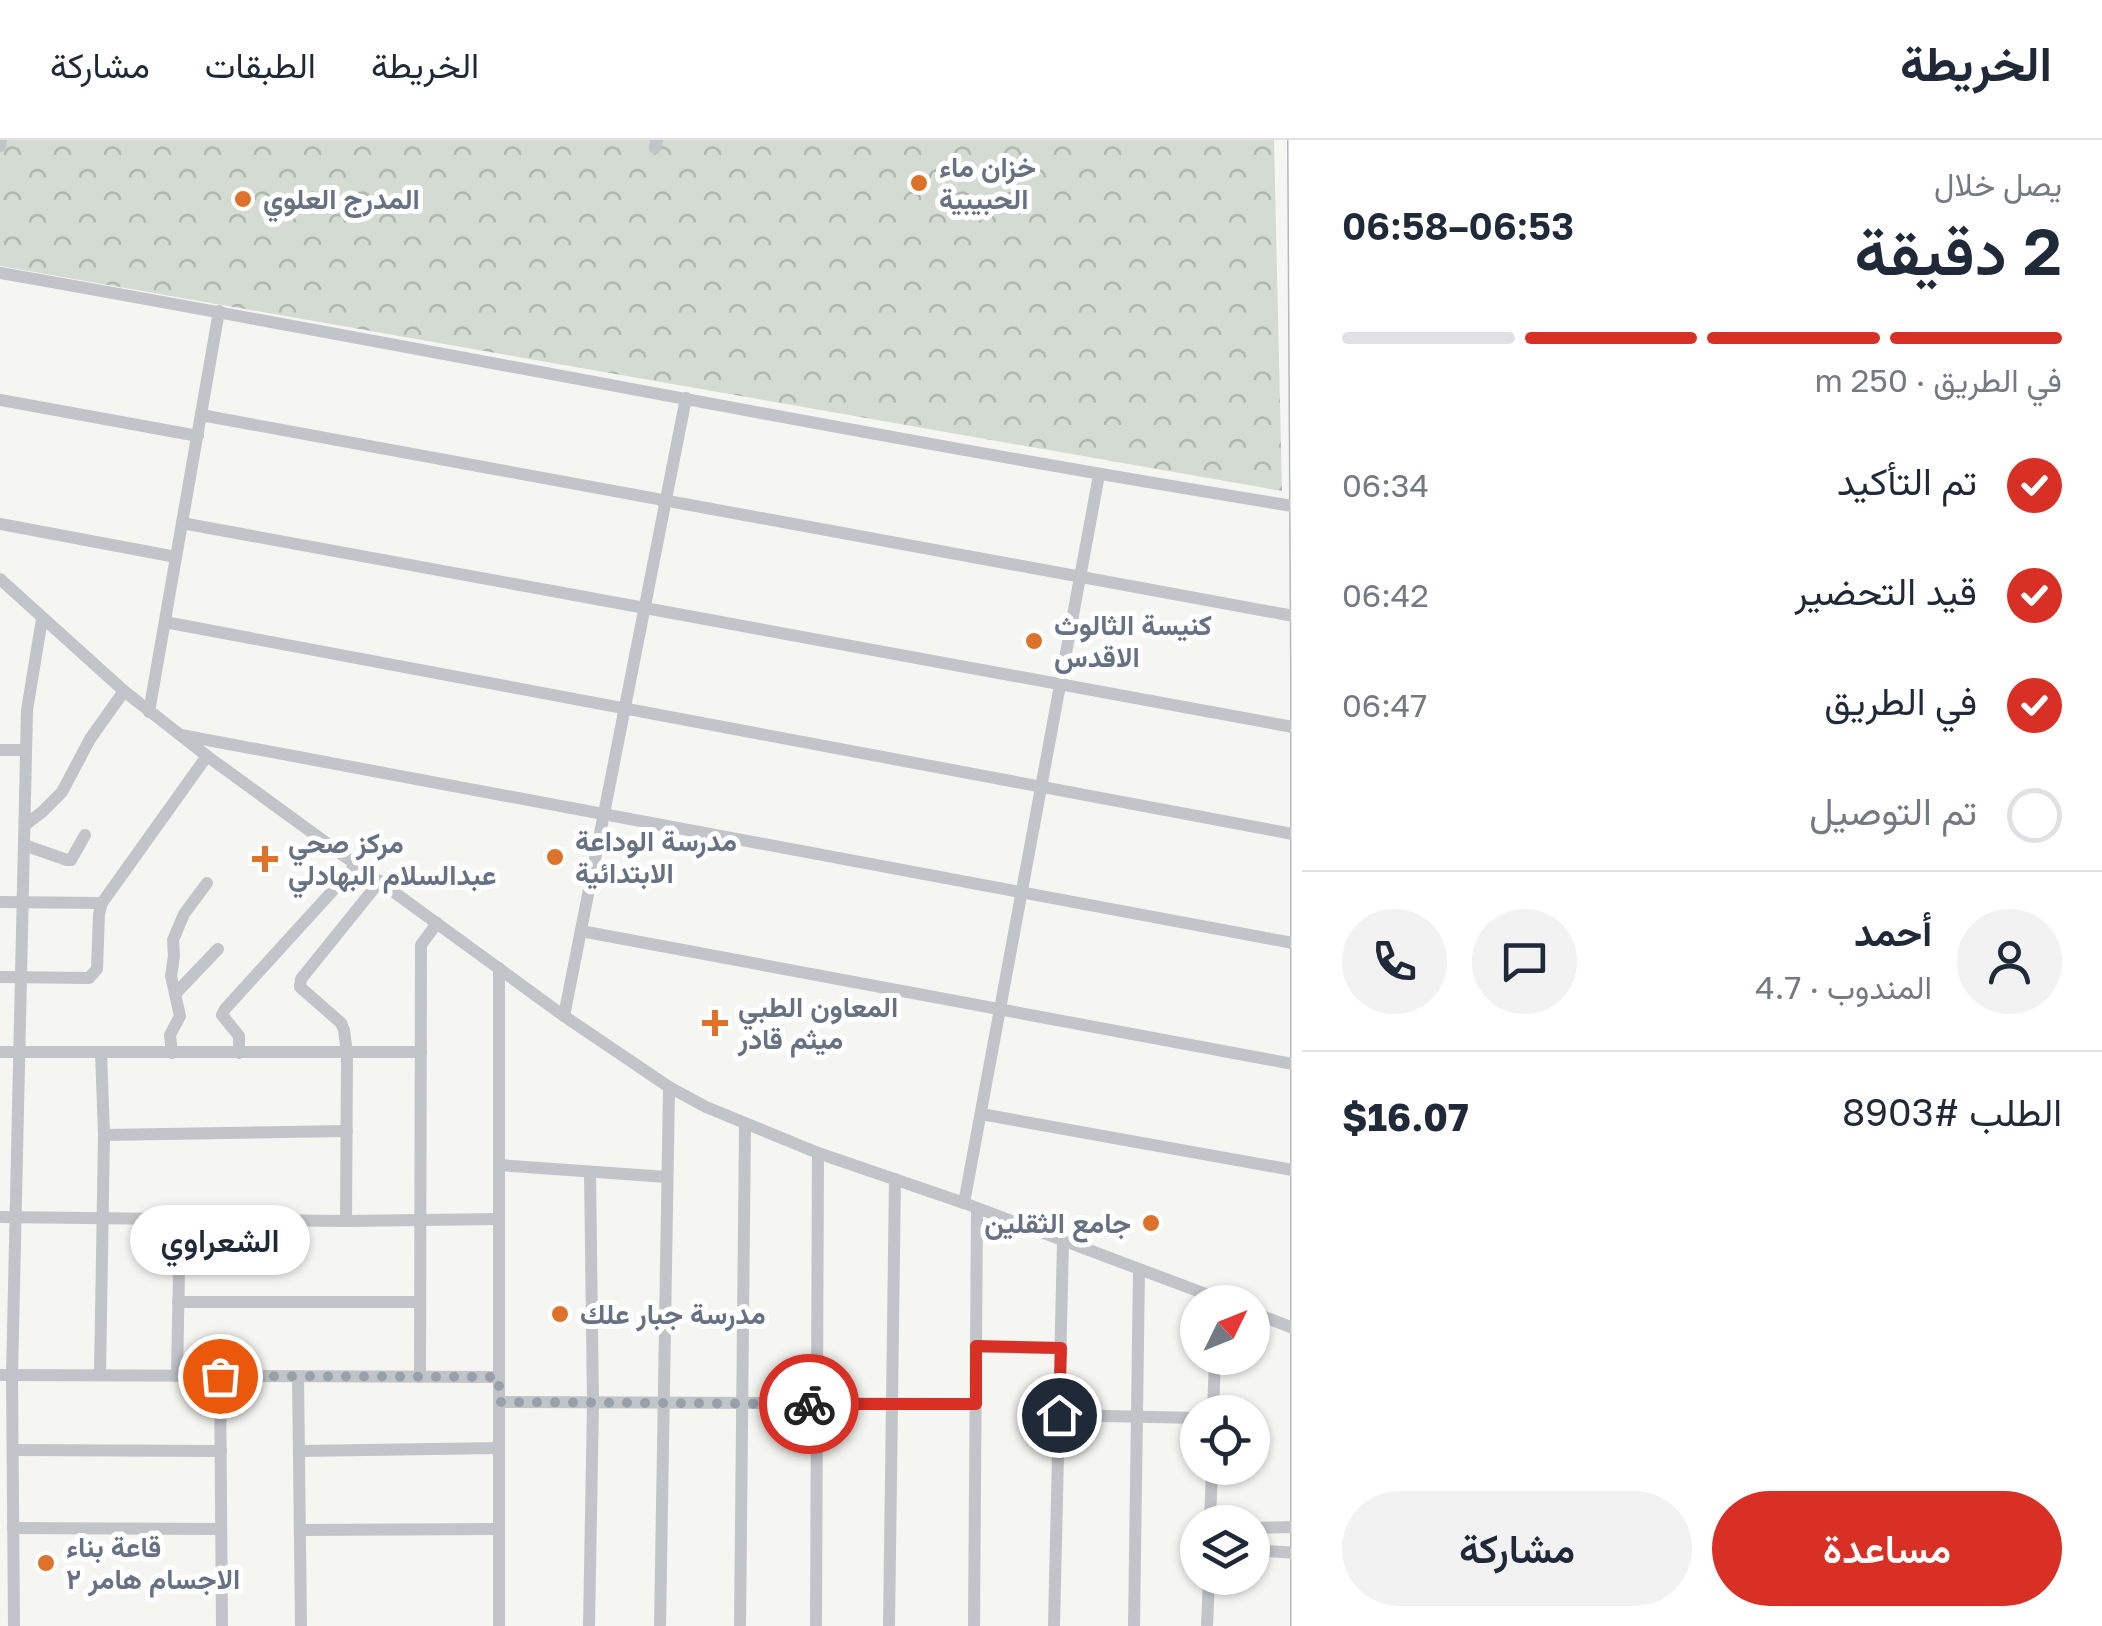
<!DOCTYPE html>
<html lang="ar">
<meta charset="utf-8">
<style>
:root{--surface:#fff;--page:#f2f2f3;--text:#1f2937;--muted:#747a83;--line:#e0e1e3;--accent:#d93025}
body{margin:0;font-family:"Golos Text",Vazirmatn,sans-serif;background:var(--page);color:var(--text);direction:rtl;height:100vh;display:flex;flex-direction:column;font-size:38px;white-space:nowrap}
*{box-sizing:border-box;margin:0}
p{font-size:32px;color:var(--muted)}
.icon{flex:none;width:55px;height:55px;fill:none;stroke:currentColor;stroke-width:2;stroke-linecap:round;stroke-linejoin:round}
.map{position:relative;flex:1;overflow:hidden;direction:ltr}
.drawer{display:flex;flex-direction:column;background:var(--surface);width:800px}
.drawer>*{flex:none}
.needle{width:65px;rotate:47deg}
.controls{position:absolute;left:1180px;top:1145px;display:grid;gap:20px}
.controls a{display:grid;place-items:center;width:90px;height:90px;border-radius:50%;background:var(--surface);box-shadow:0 2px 8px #0004;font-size:50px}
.pin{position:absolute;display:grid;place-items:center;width:85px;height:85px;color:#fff;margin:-42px;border:5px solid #fff;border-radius:50%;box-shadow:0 2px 10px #0007}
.courier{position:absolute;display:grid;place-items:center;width:100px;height:100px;margin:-50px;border:8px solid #d93025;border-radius:50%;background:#fff;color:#222;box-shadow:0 2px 12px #0007}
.bubble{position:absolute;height:70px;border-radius:35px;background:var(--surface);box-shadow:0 2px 8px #0004;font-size:32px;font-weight:600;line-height:70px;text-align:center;direction:rtl}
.headline em{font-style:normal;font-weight:600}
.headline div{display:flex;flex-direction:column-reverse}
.headline{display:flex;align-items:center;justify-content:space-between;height:170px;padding:0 40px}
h1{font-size:65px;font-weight:600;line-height:75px}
.bar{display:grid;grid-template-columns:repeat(4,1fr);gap:15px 10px;align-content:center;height:120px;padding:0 40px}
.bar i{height:12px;border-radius:8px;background:var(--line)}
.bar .active{background:var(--accent)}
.bar p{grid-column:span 4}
.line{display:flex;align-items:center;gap:25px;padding:0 40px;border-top:2px solid var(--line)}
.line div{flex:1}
.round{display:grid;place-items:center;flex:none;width:105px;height:105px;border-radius:52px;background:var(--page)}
ol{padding:0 40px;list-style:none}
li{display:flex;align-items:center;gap:30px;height:110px}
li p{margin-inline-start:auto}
li .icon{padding:10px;border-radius:50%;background:var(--accent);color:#fff;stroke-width:4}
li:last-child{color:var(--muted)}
li i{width:55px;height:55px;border:5px solid var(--line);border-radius:50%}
.primary-button{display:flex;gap:20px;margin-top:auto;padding:20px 40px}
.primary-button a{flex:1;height:115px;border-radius:60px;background:var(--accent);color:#fff;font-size:40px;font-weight:600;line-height:115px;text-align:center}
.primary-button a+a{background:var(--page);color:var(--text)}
header{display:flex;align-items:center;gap:60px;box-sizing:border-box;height:140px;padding:0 50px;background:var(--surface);border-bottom:2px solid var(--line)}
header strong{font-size:48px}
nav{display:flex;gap:55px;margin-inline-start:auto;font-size:35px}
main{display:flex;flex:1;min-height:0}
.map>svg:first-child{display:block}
</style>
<header>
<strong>الخريطة</strong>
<nav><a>الخريطة</a><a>الطبقات</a><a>مشاركة</a></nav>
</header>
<main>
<section class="drawer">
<div class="headline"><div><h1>2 دقيقة</h1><p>يصل خلال</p></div><em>06:53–06:58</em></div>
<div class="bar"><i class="active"></i><i class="active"></i><i class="active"></i><i></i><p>في الطريق · 250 m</p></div>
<ol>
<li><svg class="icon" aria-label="check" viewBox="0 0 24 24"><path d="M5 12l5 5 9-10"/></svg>تم التأكيد<p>06:34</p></li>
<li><svg class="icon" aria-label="check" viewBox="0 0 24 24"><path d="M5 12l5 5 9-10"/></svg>قيد التحضير<p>06:42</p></li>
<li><svg class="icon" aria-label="check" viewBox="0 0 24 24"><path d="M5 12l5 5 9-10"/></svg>في الطريق<p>06:47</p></li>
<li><i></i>تم التوصيل</li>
</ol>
<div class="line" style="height:180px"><a class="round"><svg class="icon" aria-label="person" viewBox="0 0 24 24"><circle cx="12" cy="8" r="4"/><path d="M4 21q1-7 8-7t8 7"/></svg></a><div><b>أحمد</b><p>المندوب · 4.7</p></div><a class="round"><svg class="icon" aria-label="chat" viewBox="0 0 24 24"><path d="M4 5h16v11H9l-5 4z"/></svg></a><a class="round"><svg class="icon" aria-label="phone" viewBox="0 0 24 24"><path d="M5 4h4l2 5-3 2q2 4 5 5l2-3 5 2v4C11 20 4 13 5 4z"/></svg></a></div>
<div class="line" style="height:130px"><div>الطلب #8903</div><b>$16.07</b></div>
<div class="primary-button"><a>مساعدة</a><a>مشاركة</a></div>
</section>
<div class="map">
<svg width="1302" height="1486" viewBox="0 0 1302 1486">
<defs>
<pattern id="park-crowns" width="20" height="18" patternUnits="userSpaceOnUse" patternTransform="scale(2.5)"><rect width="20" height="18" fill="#d4dbd2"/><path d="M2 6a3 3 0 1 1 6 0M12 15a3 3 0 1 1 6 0" fill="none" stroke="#b0b6b0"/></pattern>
</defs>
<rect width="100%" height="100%" fill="#f5f6f2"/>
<!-- park -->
<path fill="url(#park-crowns)" d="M0 0H1274L1282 351 0 126Z"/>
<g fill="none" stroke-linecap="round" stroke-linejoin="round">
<defs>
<path id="major" d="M1296 0 1299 534V1486"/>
</defs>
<!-- major casing -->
<use href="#major" stroke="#b4b7bc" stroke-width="18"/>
<!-- minor -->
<g stroke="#c1c4c8" stroke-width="12">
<path d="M0 6 1 0"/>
<path d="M655 8 657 0"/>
<path d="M0 133C433 209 864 297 1299 367"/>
<path d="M0 260 198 296"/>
<path d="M201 275 1299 477"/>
<path d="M182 383 1298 588"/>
<path d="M0 384 176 417"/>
<path d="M0 439 124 551 207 616 564 876 669 947 706 967 818 1013 964 1063 1227 1162"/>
<path d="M165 482 1298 695"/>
<path d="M149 572 219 171"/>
<path d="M181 595 1298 804"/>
<path d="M0 610H26"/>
<path d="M25 685 42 672 62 652 90 599 124 551"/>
<path d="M24 705 67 720H71L85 695"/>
<path d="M0 762 102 763"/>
<path d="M581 791 1298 925"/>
<path d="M0 837 89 838 97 829 99 774 102 763 207 616"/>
<path d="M176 853 218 809"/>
<path d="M564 876 686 258"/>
<path d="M0 912H421"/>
<path d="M172 913 170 895 180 876 171 836 174 816 173 800 184 774 207 743"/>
<path d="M239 913V896L222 875 225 869 357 724"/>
<path d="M981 974 1298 1031"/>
<path d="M104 995 347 991"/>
<path d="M499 1025 667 1037"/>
<path d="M964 1063 1099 335"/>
<path d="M0 1077 346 1081 499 1079"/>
<path d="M346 1081 347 913 344 890 341 883 300 847 301 839 380 741"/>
<path d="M178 1162H420"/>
<path d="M1252 1172 1298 1190"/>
<path d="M976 1207 1061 1208"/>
<path d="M0 1235 499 1237"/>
<path d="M100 1235 104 995 101 912"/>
<path d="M177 1236 180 1079"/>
<path d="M220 1236 222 1486"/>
<path d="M298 1236 301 1486"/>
<path d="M420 1237 421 805 437 783"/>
<path d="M499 1262 975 1264"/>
<path d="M1213 1272 1215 1218"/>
<path d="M1059 1275 1198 1278"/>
<path d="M14 1310 221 1311"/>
<path d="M299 1311 499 1308"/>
<path d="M1210 1382 1212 1328"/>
<path d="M13 1388 221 1389"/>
<path d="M1252 1388 1298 1387"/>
<path d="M300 1390 499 1389"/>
<path d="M1252 1410 1298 1413"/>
<path d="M14 1486 12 1235 27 570 42 479"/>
<path d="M499 1486V828"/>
<path d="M589 1486 593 1263 590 1032"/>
<path d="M660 1486 669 947"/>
<path d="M740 1486 745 984"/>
<path d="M816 1486 818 1013"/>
<path d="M889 1486 895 1039"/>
<path d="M974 1486 977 1069"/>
<path d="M1054 1486 1063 1101"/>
<path d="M1134 1486 1139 1130"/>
<path d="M1207 1486 1209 1438"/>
</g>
<!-- major -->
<use href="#major" stroke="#fff" stroke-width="15"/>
</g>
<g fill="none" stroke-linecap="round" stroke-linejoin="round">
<!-- done -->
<path stroke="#98a0aa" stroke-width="10" stroke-dasharray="0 18" d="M220 1236 499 1237V1262L809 1264"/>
<!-- route -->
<path stroke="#d93025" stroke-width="12" d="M809 1264H976V1206L1061 1208 1059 1275"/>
</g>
<!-- markers -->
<g fill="#dd732b" stroke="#fff" stroke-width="4">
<circle cx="919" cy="43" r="10"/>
<circle cx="243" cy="59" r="10"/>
<circle cx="1034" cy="501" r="10"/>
<circle cx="555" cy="717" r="10"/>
<path d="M260 704h10v10h10v10h-10v10h-10v-10h-10v-10h10z"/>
<path d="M710 868h10v10h10v10h-10v10h-10v-10h-10v-10h10z"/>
<circle cx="1151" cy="1083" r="10"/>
<circle cx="560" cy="1174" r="10"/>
<circle cx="46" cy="1423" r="10"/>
</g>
<g text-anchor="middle" stroke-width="10" stroke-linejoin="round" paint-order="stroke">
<!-- poi labels -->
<g font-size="28" font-weight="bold" fill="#667183" stroke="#fff" text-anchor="start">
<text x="939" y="37">خزان ماء<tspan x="939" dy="32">الحبيبية</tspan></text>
<text x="263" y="69">المدرج العلوي</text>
<text x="1054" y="495">كنيسة الثالوث<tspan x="1054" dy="32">الاقدس</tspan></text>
<text x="575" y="711">مدرسة الوداعة<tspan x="575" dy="32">الابتدائية</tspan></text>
<text x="288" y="713">مركز صحي<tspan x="288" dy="32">عبدالسلام البهادلي</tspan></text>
<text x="738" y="877">المعاون الطبي<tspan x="738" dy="32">ميثم قادر</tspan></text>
<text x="1131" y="1093" text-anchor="end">جامع الثقلين</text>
<text x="580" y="1184">مدرسة جبار علك</text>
<text x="66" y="1417">قاعة بناء<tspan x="66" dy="32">الاجسام هامر ٢</tspan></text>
</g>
</g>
</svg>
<div class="controls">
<a><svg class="needle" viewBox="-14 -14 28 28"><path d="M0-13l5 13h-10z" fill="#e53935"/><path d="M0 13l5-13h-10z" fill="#747a83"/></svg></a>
<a><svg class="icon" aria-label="locate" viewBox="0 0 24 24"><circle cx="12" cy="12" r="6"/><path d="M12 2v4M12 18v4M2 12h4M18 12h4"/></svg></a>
<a><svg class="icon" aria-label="layers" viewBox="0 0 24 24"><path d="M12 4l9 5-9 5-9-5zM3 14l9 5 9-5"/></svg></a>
</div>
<div class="pin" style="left:220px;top:1236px;background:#ea580c"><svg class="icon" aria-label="bag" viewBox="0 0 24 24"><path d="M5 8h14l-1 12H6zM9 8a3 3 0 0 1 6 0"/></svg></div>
<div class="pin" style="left:1059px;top:1275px;background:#1f2937"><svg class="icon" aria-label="home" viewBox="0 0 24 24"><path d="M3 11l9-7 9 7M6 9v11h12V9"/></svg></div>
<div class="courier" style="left:809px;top:1264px"><svg class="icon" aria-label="bike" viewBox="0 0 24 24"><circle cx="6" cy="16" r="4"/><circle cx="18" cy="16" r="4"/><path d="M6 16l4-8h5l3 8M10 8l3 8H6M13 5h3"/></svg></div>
<div class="bubble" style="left:130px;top:1065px;width:180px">الشعراوي</div>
</div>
</main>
